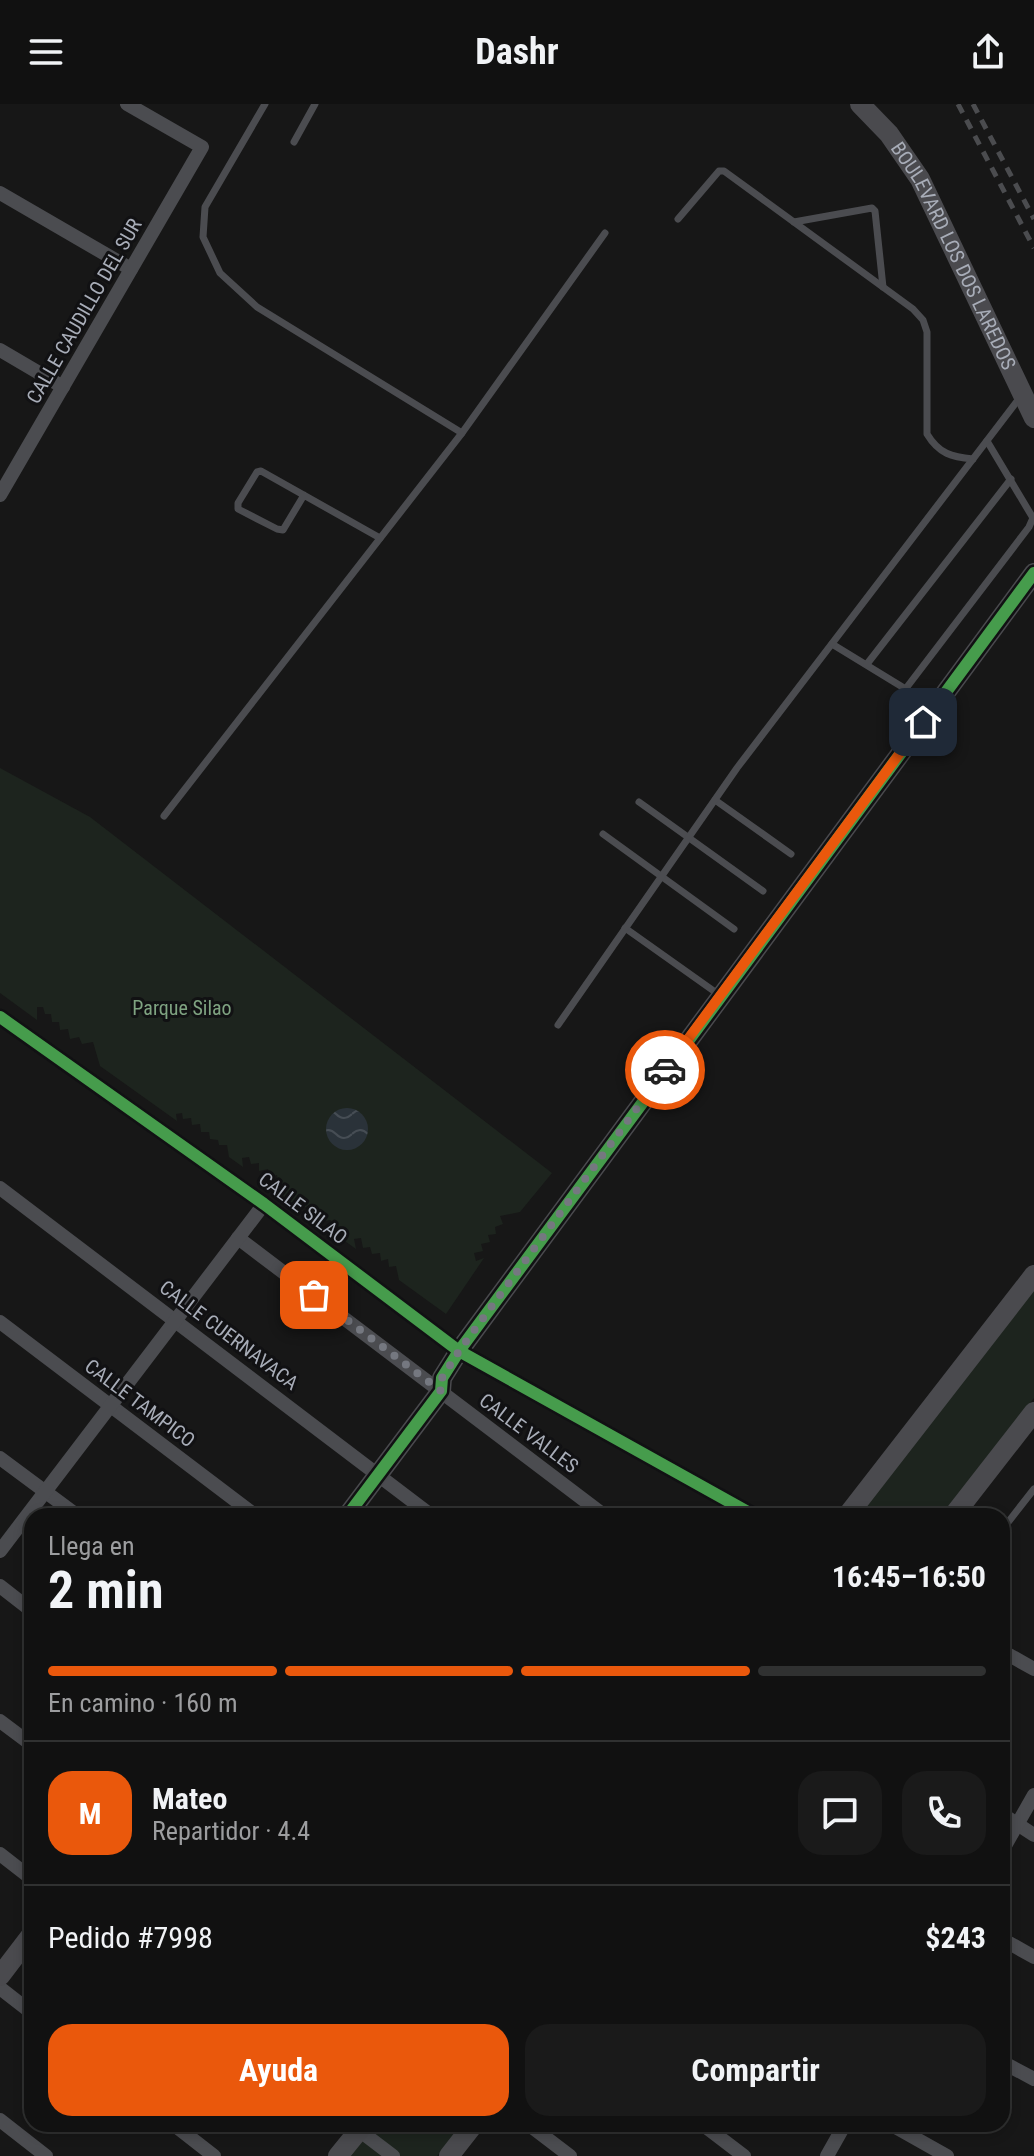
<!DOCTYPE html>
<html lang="es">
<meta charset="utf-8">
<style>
:root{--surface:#111;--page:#1a1a1a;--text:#f1f3f6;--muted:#9c9d9f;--line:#303131;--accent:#ea580c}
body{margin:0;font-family:"Roboto Condensed",sans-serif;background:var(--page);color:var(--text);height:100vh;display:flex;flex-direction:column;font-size:30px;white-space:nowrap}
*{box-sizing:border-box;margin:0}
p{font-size:26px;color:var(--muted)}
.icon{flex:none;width:44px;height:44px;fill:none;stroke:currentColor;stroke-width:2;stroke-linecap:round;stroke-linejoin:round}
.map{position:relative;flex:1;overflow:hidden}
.details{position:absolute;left:24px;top:1404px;width:986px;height:624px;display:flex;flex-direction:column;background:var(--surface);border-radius:24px;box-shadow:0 4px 12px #0003,0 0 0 2px var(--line)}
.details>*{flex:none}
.pin{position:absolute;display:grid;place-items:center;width:68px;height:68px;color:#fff;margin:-34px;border-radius:16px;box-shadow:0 4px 12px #0006}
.courier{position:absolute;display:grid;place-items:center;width:80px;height:80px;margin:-40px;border:6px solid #ea580c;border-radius:50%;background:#fff;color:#222;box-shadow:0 2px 10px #0007}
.headline em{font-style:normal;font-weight:700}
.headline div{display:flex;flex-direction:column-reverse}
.headline{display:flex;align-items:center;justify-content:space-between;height:136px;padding:0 24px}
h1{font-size:52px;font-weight:700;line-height:60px}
.bar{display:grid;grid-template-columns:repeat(4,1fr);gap:12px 8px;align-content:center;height:96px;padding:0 24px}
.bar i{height:10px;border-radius:6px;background:var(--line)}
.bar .on{background:var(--accent)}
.bar p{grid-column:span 4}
.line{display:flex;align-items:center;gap:20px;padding:0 24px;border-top:2px solid var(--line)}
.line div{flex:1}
.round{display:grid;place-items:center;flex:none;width:84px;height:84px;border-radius:24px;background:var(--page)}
.button{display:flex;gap:16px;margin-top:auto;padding:16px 24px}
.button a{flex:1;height:92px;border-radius:24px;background:var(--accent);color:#fff;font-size:32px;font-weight:700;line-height:92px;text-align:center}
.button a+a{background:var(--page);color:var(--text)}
header{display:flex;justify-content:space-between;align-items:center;height:104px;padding:0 24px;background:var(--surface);font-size:36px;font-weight:700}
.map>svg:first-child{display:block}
</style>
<header><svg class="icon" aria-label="menu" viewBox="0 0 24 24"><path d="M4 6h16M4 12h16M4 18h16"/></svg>Dashr<svg class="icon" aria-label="share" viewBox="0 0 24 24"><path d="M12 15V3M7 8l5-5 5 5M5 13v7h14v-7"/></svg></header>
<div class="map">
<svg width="1034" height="2052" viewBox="0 0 1034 2052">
<defs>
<pattern id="water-waves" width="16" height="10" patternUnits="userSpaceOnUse" patternTransform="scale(2)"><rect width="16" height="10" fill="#2a3239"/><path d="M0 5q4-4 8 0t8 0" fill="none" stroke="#464d54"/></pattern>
</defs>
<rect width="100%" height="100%" fill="#171717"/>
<!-- green -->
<g fill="#1d241e">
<path d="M0 664 90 713 552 1069 520 1108 500 1112 503 1120 495 1123 496 1130 488 1131 490 1138 481 1140 483 1147 474 1149 476 1157 484 1154 446 1210 399 1176 396 1162 389 1163 388 1155 381 1157 380 1149 372 1150 370 1143 363 1144 361 1134 354 1135 356 1145 342 1135 338 1121 332 1123 331 1116 323 1117 322 1109 314 1111 312 1102 305 1103 303 1095 297 1096V1104L280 1092 277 1071 270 1073 268 1065 259 1067V1059L251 1060 249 1053 242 1054 243 1063 229 1053 227 1041H219L218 1036 210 1035 209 1028H201L200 1020 192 1021 191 1014 183 1015 182 1009 176 1010 177 1017 100 962 93 938 82 940 79 933 70 935 68 925 60 926 59 918H52L51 910H45L43 903H37V916L0 889Z"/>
<path d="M1034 1173V1294L941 1412H850Z"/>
<path d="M374 2020H462L437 2052H349Z"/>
</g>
<!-- water -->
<circle fill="url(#water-waves)" cx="347" cy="1025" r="21"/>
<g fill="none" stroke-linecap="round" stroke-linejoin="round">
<!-- lane -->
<g stroke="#4b4c50" stroke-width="7">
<path d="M265 0 205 103 203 133 220 169 257 203 462 329"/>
<path d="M294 38 315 0"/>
<path d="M678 115 719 67H724L913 205 923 216 927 228V330C939 350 952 353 973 355"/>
<path d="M794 118 872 104 875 107 883 183"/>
<path d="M304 391 283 426 277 425 238 405V399L257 368 261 367 380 434"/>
<path d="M832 540 904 584 907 583 1029 423 1033 414 987 337"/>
<path d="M867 560 1011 375"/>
<path d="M715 696 791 750"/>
<path d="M639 698 763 787"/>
<path d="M164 712 462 329 605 129"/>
<path d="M603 730 734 825"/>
<path d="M625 824 718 890"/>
<path d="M558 921 737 664 1021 292"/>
<path d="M1002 1426 1034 1385"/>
</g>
<!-- street -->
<g stroke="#4b4c50" stroke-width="14">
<path d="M0 89 131 165"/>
<path d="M0 246 63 283"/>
<path d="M0 391 202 43 127 0"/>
<path d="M0 913 264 1100 459 1247 755 1412"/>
<path d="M0 1084 432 1412"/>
<path d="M238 1134 605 1412"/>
<path d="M0 1218 256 1412"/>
<path d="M0 1354 78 1412"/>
<path d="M0 1447 264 1100"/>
<path d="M0 1482 32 1507"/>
<path d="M1002 1547 1034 1565"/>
<path d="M0 1617 32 1641"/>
<path d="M1002 1710 1034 1731"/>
<path d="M1002 1747 1034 1691"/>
<path d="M0 1750 32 1775"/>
<path d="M1002 1835 1034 1853"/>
<path d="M0 1884 32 1909"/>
<path d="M1002 1958 1034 1975"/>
<path d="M0 2016 46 2052"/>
<path d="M173 2020 214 2052"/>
<path d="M351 2020 393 2052"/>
<path d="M528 2020 570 2052"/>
<path d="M702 2020 744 2052"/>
<path d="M890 2020 947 2052"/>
<path d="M827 2052 845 2020"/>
</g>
<!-- secondary -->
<g stroke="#4a4a4e" stroke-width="20">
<path id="s1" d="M860 0 889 30 920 75 1034 314"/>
<path d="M347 1412 441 1287 442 1274 459 1247 1034 469"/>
<path d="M847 1412 1034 1171"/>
<path d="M953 1412 1034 1308"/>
<path d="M0 1872 32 1830"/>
<path d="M338 2052 364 2020"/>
<path d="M449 2052 474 2020"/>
</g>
<!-- rail -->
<g stroke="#4b4c4f" stroke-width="5" stroke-dasharray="10 8" stroke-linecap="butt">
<path d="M958 0 1034 144"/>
<path d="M973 0 1034 115"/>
</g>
<defs>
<g id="cycleway">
<path d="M0 913 264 1100 459 1247 755 1412"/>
<path d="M347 1412 441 1287 442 1274 459 1247 1034 469"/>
</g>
</defs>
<!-- cycleway casing -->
<use href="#cycleway" stroke="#111113" stroke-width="17"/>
<!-- cycleway -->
<use href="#cycleway" stroke="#469c4c" stroke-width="12"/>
</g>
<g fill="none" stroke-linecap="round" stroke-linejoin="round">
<!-- done -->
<path stroke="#757880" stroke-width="8" stroke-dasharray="0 14.4" d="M314 1191 441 1287 442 1274 459 1247 665 966"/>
<!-- route -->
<path stroke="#ea580c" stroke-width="10" d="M665 966 923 618"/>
</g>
<g text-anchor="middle" stroke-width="6" stroke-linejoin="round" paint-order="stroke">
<!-- street labels -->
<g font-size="20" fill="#a8adb8" stroke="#111113">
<text dy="7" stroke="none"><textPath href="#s1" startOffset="180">BOULEVARD LOS DOS LAREDOS</textPath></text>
<text transform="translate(84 207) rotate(-60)" y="7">CALLE CAUDILLO DEL SUR</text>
<text transform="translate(303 1104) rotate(37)" y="7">CALLE SILAO</text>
<text transform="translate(229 1231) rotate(37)" y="7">CALLE CUERNAVACA</text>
<text transform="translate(140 1299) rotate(37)" y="7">CALLE TAMPICO</text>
<text transform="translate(529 1329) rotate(37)" y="7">CALLE VALLES</text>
</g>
<!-- park labels -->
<g font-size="20" fill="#7fa381" stroke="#111113">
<text x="182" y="911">Parque Silao</text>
</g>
</g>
</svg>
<div class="pin" style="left:314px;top:1191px;background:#ea580c"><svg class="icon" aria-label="bag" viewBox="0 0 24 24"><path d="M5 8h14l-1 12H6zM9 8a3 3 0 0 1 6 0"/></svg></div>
<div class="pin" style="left:923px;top:618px;background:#1f2937"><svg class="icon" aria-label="home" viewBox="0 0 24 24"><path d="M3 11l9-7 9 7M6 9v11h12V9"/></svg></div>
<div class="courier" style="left:665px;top:966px"><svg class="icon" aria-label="car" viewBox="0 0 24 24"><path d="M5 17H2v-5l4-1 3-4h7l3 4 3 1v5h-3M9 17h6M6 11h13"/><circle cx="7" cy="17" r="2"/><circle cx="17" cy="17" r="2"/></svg></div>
<section class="details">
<div class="headline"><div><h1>2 min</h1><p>Llega en</p></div><em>16:45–16:50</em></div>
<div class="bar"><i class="on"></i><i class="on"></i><i class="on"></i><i></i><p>En camino · 160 m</p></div>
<div class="line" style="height:144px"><b class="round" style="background:var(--accent);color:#fff">M</b><div><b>Mateo</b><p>Repartidor · 4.4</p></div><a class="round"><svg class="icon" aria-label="chat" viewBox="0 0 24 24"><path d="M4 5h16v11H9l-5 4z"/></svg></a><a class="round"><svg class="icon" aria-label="phone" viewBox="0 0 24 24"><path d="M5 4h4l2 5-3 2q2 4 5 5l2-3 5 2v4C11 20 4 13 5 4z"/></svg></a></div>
<div class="line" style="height:104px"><div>Pedido #7998</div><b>$243</b></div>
<div class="button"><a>Ayuda</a><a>Compartir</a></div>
</section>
</div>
